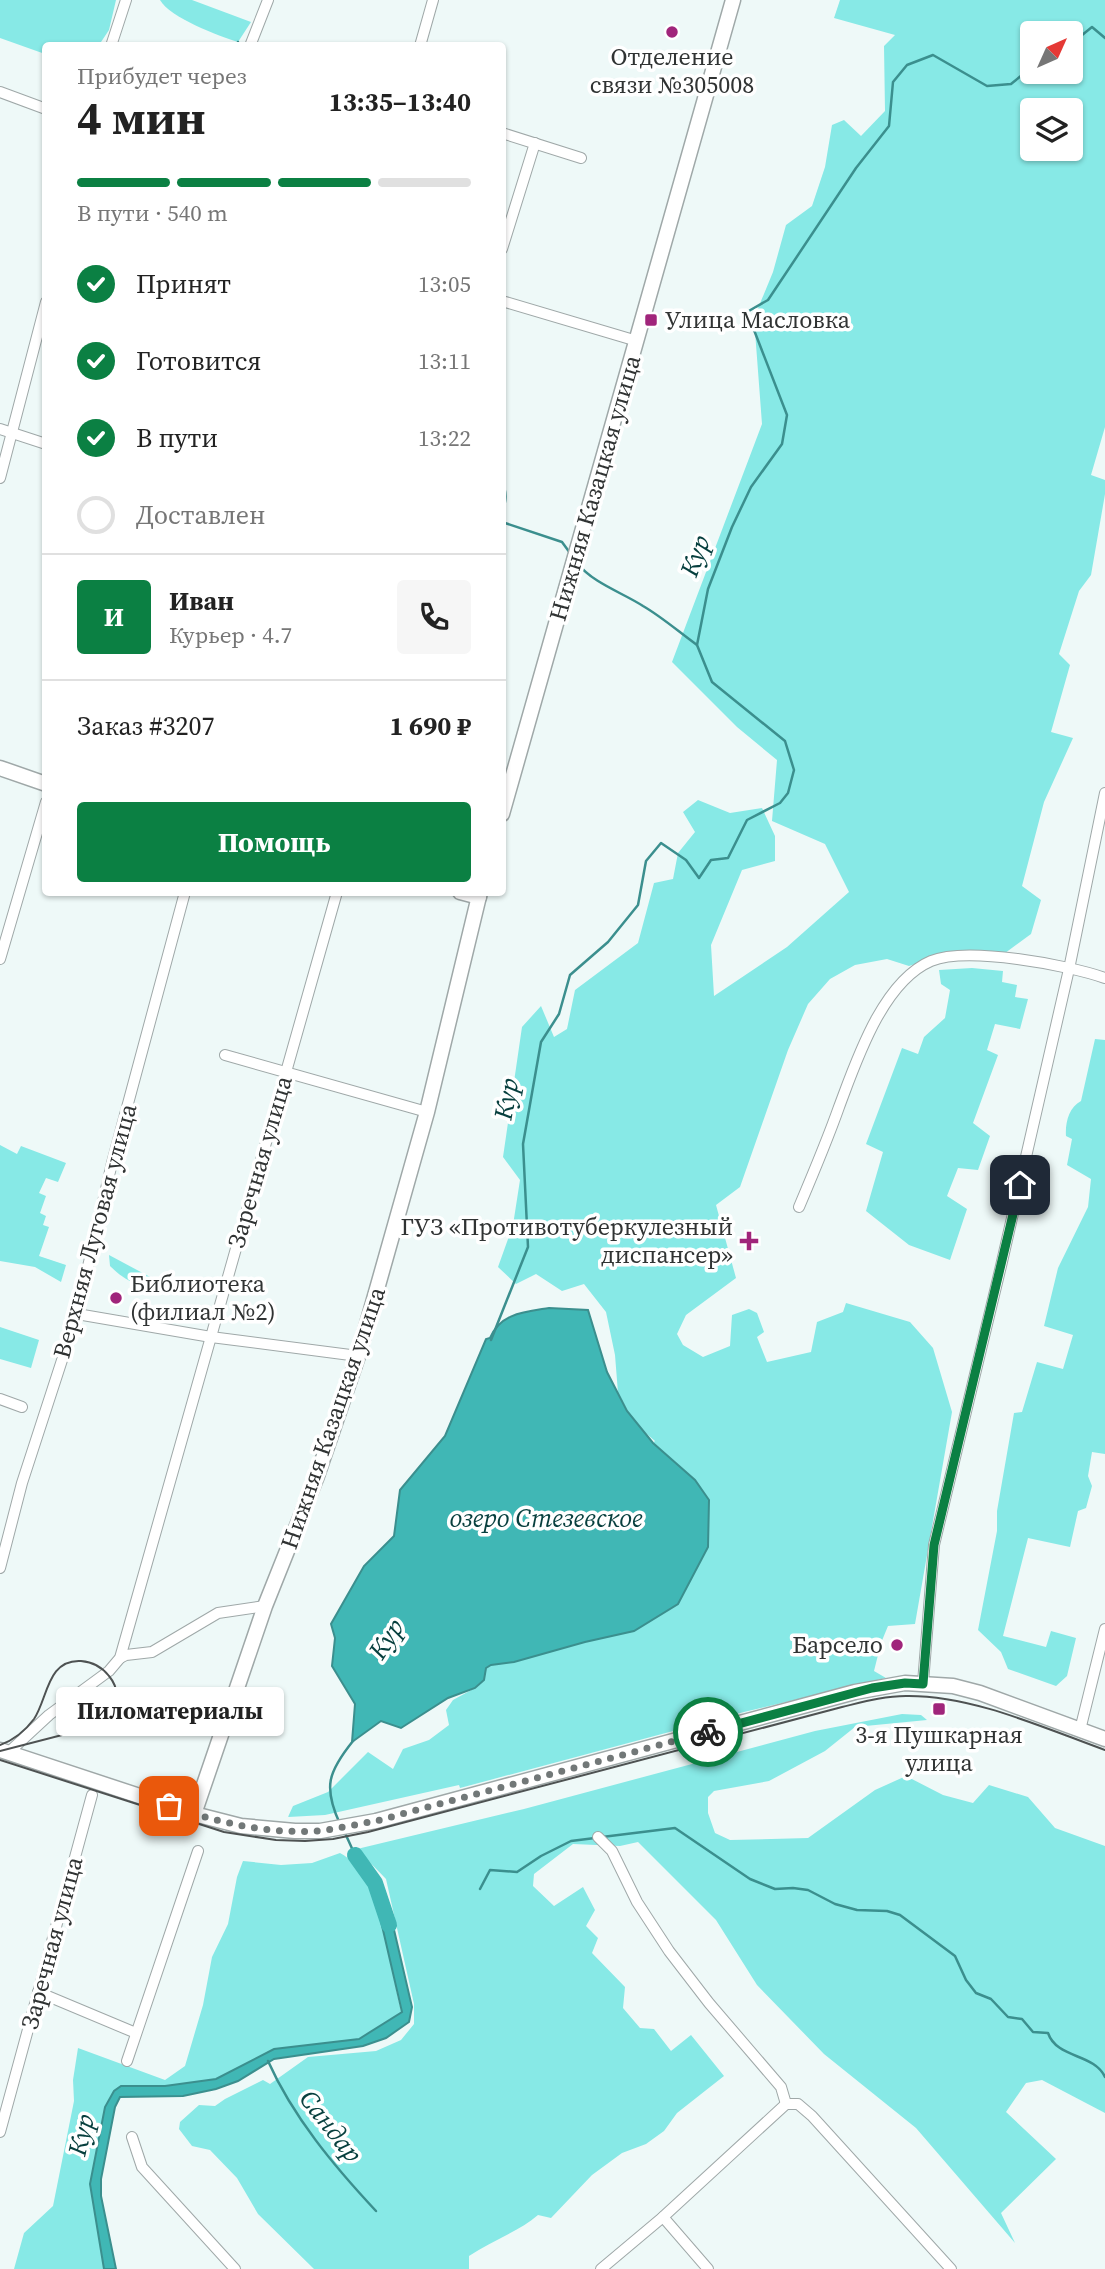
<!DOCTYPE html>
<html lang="ru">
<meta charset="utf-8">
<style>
:root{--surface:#fff;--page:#f6f6f6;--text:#222;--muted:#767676;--line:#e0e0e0;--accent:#0b8043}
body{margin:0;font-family:"Source Serif 4",serif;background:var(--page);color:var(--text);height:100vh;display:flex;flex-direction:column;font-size:26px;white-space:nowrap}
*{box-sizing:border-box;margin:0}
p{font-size:23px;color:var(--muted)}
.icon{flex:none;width:38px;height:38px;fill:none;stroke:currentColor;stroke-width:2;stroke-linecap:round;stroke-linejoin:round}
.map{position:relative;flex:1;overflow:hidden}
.panel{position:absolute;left:42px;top:42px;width:464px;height:854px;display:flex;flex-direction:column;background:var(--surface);border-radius:7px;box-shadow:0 2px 5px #0004}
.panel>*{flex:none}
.needle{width:46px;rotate:45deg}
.buttons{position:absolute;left:1020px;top:21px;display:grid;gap:14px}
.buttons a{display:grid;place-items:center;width:63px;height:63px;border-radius:7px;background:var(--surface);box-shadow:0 2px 5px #0004;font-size:35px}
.pin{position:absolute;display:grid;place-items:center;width:60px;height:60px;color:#fff;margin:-30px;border-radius:14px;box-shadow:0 4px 10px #0006}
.courier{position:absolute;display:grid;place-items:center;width:70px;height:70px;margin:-35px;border:5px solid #0b8043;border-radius:50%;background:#fff;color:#222;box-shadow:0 2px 9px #0007}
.bubble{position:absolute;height:49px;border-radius:7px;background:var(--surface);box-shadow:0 2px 5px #0004;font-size:23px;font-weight:700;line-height:49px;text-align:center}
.overview em{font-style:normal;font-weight:700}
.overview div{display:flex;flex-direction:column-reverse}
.overview{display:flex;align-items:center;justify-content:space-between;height:119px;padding:0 35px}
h1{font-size:46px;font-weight:700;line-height:52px}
.bar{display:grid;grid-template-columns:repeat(4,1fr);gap:10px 7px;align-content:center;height:84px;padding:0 35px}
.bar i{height:9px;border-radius:5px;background:var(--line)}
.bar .on{background:var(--accent)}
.bar p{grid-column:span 4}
.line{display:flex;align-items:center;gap:18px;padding:0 35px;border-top:2px solid var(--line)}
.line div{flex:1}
.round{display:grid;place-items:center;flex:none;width:74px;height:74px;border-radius:7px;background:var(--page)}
ol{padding:0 35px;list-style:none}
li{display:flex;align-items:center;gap:21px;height:77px}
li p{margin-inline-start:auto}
li .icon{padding:7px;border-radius:50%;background:var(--accent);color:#fff;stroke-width:4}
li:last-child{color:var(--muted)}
li i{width:38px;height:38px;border:4px solid var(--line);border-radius:50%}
.primary-button{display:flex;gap:14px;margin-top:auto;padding:14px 35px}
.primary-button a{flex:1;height:80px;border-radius:7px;background:var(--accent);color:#fff;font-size:28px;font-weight:700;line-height:80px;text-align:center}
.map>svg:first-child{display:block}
</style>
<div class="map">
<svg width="1105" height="2269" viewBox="0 0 1105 2269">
<rect width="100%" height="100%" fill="#eef9f8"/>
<!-- green -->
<g fill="#87e9e6" fill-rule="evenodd">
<path d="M0 0H116L109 30 99 45 46 46 45 54 0 38Z"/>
<path d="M160 0H192L251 22 238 42C219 36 170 18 160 0Z"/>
<path d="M840 0H1105V427L1091 475 1105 480V494L1091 575 1079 591 1059 654 1070 665 1051 732 1073 738 1044 802 1022 886 1041 900 1031 934 1001 956 956 951 909 966 887 959 855 965 830 979 808 1004 788 1050 740 1187 716 1205 736 1278 686 1315 677 1334 683 1345 703 1357 730 1346 732 1315 749 1309 757 1313 764 1332 757 1337 767 1362 811 1352 817 1322 843 1312 846 1303 910 1322 933 1348 952 1412 915 1624 888 1626 881 1643 874 1671 886 1678 744 1712 460 1788 459 1785 325 1815 288 1817 293 1806 328 1792 368 1752 393 1769 403 1749 429 1740 449 1725 446 1710 453 1700 475 1688 486 1668 491 1665 514 1662 585 1642 634 1631 678 1604 708 1547 653 1443 655 1441 635 1424 618 1393 615 1355 606 1312 584 1284 562 1291 536 1274 516 1284 498 1267 513 1225 520 1180 503 1157 522 1027 541 1006 554 1037 567 1029 575 990 638 943 654 883 673 879 678 853 695 832 683 812 698 800 730 813 762 808 775 836V861L742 870 711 945 714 996 787 947 849 892 825 844 772 821 777 760 737 727 672 662 762 424 754 318 773 272 786 225 812 206 825 167 832 125 844 120 861 136 885 111 884 46 895 35 834 18ZM1032 33H1071V72H1032ZM1032 110H1071V149H1032Z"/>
<path d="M972 968 1003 971 1002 982 1017 985 1015 997 1028 999 1020 1029 995 1024 987 1050 998 1055 973 1123 990 1136 978 1170 958 1168 947 1196 967 1209 950 1260 909 1245 866 1211 883 1152 866 1144 902 1048 918 1054 924 1037 945 1018 950 990 941 984 939 970Z"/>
<path d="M1095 1039 1105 1040V1454L1092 1452 1088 1476 1092 1486 1086 1508 1078 1511 1070 1547 1028 1538 1003 1636 1046 1647 1051 1631 1076 1638 1067 1676 1056 1686 1008 1669 1001 1652 978 1630 997 1531V1511L1014 1413 1022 1412 1037 1362 1063 1369 1073 1335 1044 1326 1058 1268 1088 1207 1091 1179 1067 1165 1072 1139 1066 1136C1065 1123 1069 1107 1081 1101Z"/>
<path d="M0 1145 17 1154 21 1146 66 1163 58 1182 46 1178 39 1193 46 1196 40 1213 46 1216 43 1225 49 1227 39 1256 66 1265 61 1282 35 1267 0 1261Z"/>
<path d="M109 1255 167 1286 162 1290C142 1289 125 1281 110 1266Z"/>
<path d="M0 1327 39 1340 31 1368 0 1359Z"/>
<path d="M902 1714 921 1715 927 1720 855 1727 825 1751 769 1781 714 1791 708 1797V1813L715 1833 730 1840 808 1838 875 1790 906 1776 943 1795 973 1803 989 1785 1028 1797 1055 1828 1105 1846V2113L1042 2080 1026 2083 1006 2112 1056 2159 1001 2213 1015 2243 916 2128 824 2054 757 1985 716 1920 638 1842 620 1846 573 1844 534 1874 533 1886 554 1906 583 1887 595 1910 586 1926 598 1938 592 1953 625 1987 623 2008 640 2028 654 2029 671 2051 691 2035 724 2076 677 2113 664 2131 646 2144 622 2153 592 2175 551 2218 538 2215C520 2231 491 2241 469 2256V2269H314L258 2214 237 2178 210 2150 192 2146 179 2129 180 2122 199 2105 215 2106 225 2099 263 2080 270 2084 308 2057 376 2051 401 2040 414 2024V2004L386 1879 357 1849 524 1809 815 1731Z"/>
<path d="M340 1853C383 1875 389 1968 402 2013L359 2039 275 2049 216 2079 165 2086H121L90 2184 104 2269H14L24 2233 53 2206 74 2101 73 2080 78 2048 165 2080 185 2066 203 2005 212 1957 228 1924 237 1877 243 1861 281 1865 312 1863Z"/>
</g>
<!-- water -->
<g fill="#40b7b5" stroke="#3b8f8e" stroke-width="2">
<path d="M549 1308 588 1310 607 1372 627 1411 653 1443 695 1480 709 1500 708 1547 678 1604 634 1631 585 1642 514 1662 491 1665 486 1668 484 1680 475 1688 448 1698 401 1728 381 1721 352 1742 355 1704 332 1666 335 1638 331 1624 364 1566 394 1536 400 1490 445 1436 486 1339 490 1338C501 1313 524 1312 549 1308Z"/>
<path d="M377 1904H388L412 2007 409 2022 386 2038 363 2046 274 2059 238 2081 216 2089 183 2096 120 2097 115 2107 101 2179V2196L116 2269H104L90 2184 105 2107 114 2091 121 2086H165L216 2079 274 2049 359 2039 402 2012Z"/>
</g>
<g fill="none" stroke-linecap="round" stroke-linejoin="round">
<!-- stream -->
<g stroke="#3b8f8e" stroke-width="2.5">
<path d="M238 42 239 46"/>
<path d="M1071 44 1092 27 1105 38"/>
<path d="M502 483C508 493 505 504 502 515"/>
<path d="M502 522 562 542 570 553"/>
<path d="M578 564C593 583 623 593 643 606 662 617 679 632 697 645"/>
<path d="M491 1340 528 1247 523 1144 541 1042 559 1014 570 975 608 942 638 905 646 861 661 843 686 860 699 878 711 860 728 858 747 820 780 803 788 793 794 770 785 741 712 682 697 645 708 589 732 527 751 487 782 444 787 415 747 312 768 300 856 168 889 126 893 82 907 65 933 55 987 86 1011 84 1027 71 1032 69"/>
<path d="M340 1824C323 1787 328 1772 353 1741"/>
<path d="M345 1833 355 1855"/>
<path d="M602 1837 675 1828 750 1879 775 1889 793 1888 808 1890 835 1904 857 1910 887 1911 900 1915 955 1956 966 1980 976 1993 991 1999 1008 2017 1022 2019 1033 2032 1048 2033C1057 2059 1094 2053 1105 2077"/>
<path d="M480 1889 490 1870 517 1872 541 1856 571 1841 595 1838"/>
<path d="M268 2061C293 2117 334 2166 376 2211"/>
</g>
<!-- river -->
<path stroke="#40b7b5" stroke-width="16" d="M355 1855 375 1883 389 1925"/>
<defs>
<g id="street">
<path d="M111 46 126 0"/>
<path d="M250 46 268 0"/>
<path d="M420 46 433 0"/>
<path d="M0 92 46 109"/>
<path d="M502 133 581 158"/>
<path d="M502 249 535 143"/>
<path d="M502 301 637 341"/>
<path d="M0 429 46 444"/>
<path d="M0 478 46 302"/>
<path d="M0 959 46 802"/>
<path d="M225 1055 427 1112"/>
<path d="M799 1207C813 1174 827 1141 839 1107 856 1062 882 982 931 961 967 946 1068 965 1105 978"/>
<path d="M77 1314 211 1337 358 1356"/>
<path d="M0 1399 22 1407"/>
<path d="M0 1568 22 1483 77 1314 112 1163 185 892"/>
<path d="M120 1658 126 1655 152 1652 218 1613 265 1606"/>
<path d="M923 1683 934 1545 1001 1266 1069 969 1105 793"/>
<path d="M1080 1730 1105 1629"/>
<path d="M9 1752 49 1715 109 1671 120 1658 337 892"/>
<path d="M598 1837 612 1851 637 1902 669 1951 709 2003 781 2087 786 2104H798L812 2116 951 2269"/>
<path d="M38 1992 136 2033"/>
<path d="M127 2061 198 1851"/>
<path d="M0 2132 92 1795"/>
<path d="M132 2137 142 2167 235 2269"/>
<path d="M663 2217 708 2269"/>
<path d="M601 2269 663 2217 786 2104"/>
</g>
<g id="secondary">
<path d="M0 768 46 784"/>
<path d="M502 814 733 0"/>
<path d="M460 892 479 897"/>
<path d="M0 1750 194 1814 241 1826 295 1831H320L376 1821 855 1692 905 1683 953 1686 980 1693 1105 1739"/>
<path d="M194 1814 265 1606 317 1476 358 1356 427 1112 480 892"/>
</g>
</defs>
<!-- street casing -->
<use href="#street" stroke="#9fa8a8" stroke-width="12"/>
<!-- secondary casing -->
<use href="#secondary" stroke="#9fa8a8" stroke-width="17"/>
<!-- street -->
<use href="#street" stroke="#fff" stroke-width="10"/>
<!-- secondary -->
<use href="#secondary" stroke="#fff" stroke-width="14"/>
<!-- tram -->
<g stroke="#4e5252" stroke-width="2">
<path d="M0 1745C14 1740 25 1731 34 1719 48 1698 47 1659 81 1661 93 1662 102 1667 109 1676 124 1694 114 1715 97 1726L0 1751"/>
<path d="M0 1760 224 1832 276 1840 305 1841 333 1839 368 1832 842 1707C863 1702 884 1696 906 1696 972 1695 1044 1728 1105 1750"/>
</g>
</g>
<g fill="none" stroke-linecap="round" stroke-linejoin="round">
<!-- done -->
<path stroke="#727878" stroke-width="7" stroke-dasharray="0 12.6" d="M169 1806C217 1822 266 1834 317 1831 337 1829 357 1824 376 1821L708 1732"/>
<!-- route -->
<path stroke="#0b8043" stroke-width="9" d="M708 1732 872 1688 905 1683 923 1684 934 1545 1020 1185"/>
</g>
<!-- markers -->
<g fill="#a0257b" stroke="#fff" stroke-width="2.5">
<circle cx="672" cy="32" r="7"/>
<rect x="644" y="313" width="14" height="14" rx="3.5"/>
<path d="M745.5 1230.5h7v7h7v7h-7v7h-7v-7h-7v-7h7z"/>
<circle cx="116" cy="1298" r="7"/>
<circle cx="897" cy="1645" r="7"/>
<rect x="932" y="1702" width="14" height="14" rx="3.5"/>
</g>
<g text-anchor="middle" stroke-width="7" stroke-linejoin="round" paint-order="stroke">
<!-- poi labels -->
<g font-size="24" fill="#303333" stroke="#fff">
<text x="672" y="65">Отделение<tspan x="672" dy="28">связи №305008</tspan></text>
<text x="665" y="328" text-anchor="start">Улица Масловка</text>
<text x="733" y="1235" text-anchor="end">ГУЗ «Противотуберкулезный<tspan x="733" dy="28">диспансер»</tspan></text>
<text x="130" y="1292" text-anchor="start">Библиотека<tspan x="130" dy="28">(филиал №2)</tspan></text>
<text x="883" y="1653" text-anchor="end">Барсело</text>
<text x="939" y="1743">3-я Пушкарная<tspan x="939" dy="28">улица</tspan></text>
</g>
<!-- street labels -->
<g font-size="24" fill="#303333" stroke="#fff">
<text transform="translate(595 488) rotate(-74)" y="8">Нижняя Казацкая улица</text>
<text transform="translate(260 1162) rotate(-74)" y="8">Заречная улица</text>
<text transform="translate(95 1231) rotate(-75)" y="8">Верхняя Луговая улица</text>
<text transform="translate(333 1418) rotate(-71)" y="8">Нижняя Казацкая улица</text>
<text transform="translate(52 1943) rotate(-75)" y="8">Заречная улица</text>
</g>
<!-- water labels -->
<g font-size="26" font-style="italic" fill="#073f3e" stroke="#fff">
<text transform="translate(695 556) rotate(-70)" y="9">Кур</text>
<text transform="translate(506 1099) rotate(-80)" y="9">Кур</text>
<text x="546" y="1527">озеро Стезевское</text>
<text transform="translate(386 1639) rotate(-57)" y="9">Кур</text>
<text transform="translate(331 2126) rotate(52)" y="9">Сандар</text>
<text transform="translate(81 2135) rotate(-77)" y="9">Кур</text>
</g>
</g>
</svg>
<div class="buttons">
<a><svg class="needle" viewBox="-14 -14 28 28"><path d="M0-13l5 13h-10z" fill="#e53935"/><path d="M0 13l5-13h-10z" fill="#767676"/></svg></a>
<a><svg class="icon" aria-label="layers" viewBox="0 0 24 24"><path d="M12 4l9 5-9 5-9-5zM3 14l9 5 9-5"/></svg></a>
</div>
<div class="pin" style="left:169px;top:1806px;background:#ea580c"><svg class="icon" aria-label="bag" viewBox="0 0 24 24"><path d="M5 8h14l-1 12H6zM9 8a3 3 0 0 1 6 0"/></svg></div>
<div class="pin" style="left:1020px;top:1185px;background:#1f2937"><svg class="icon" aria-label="home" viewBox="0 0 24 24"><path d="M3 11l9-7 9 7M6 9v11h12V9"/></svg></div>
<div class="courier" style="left:708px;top:1732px"><svg class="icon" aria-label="bike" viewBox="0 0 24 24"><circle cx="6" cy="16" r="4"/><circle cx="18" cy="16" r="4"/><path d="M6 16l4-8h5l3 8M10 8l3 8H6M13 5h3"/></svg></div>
<div class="bubble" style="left:56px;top:1687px;width:228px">Пиломатериалы</div>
<section class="panel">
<div class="overview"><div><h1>4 мин</h1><p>Прибудет через</p></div><em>13:35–13:40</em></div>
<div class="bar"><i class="on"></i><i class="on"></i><i class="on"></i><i></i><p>В пути · 540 m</p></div>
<ol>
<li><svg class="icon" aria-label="check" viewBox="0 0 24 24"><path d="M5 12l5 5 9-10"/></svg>Принят<p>13:05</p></li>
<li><svg class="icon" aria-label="check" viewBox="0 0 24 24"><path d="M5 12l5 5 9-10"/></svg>Готовится<p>13:11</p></li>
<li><svg class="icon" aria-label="check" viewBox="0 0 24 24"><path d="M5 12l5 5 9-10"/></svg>В пути<p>13:22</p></li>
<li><i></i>Доставлен</li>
</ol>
<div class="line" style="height:126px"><b class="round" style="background:var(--accent);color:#fff">И</b><div><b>Иван</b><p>Курьер · 4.7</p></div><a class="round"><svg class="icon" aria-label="phone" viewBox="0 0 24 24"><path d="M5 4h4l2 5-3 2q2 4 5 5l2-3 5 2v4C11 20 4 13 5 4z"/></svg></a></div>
<div class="line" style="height:91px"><div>Заказ #3207</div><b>1 690 ₽</b></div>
<div class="primary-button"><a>Помощь</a></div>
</section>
</div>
